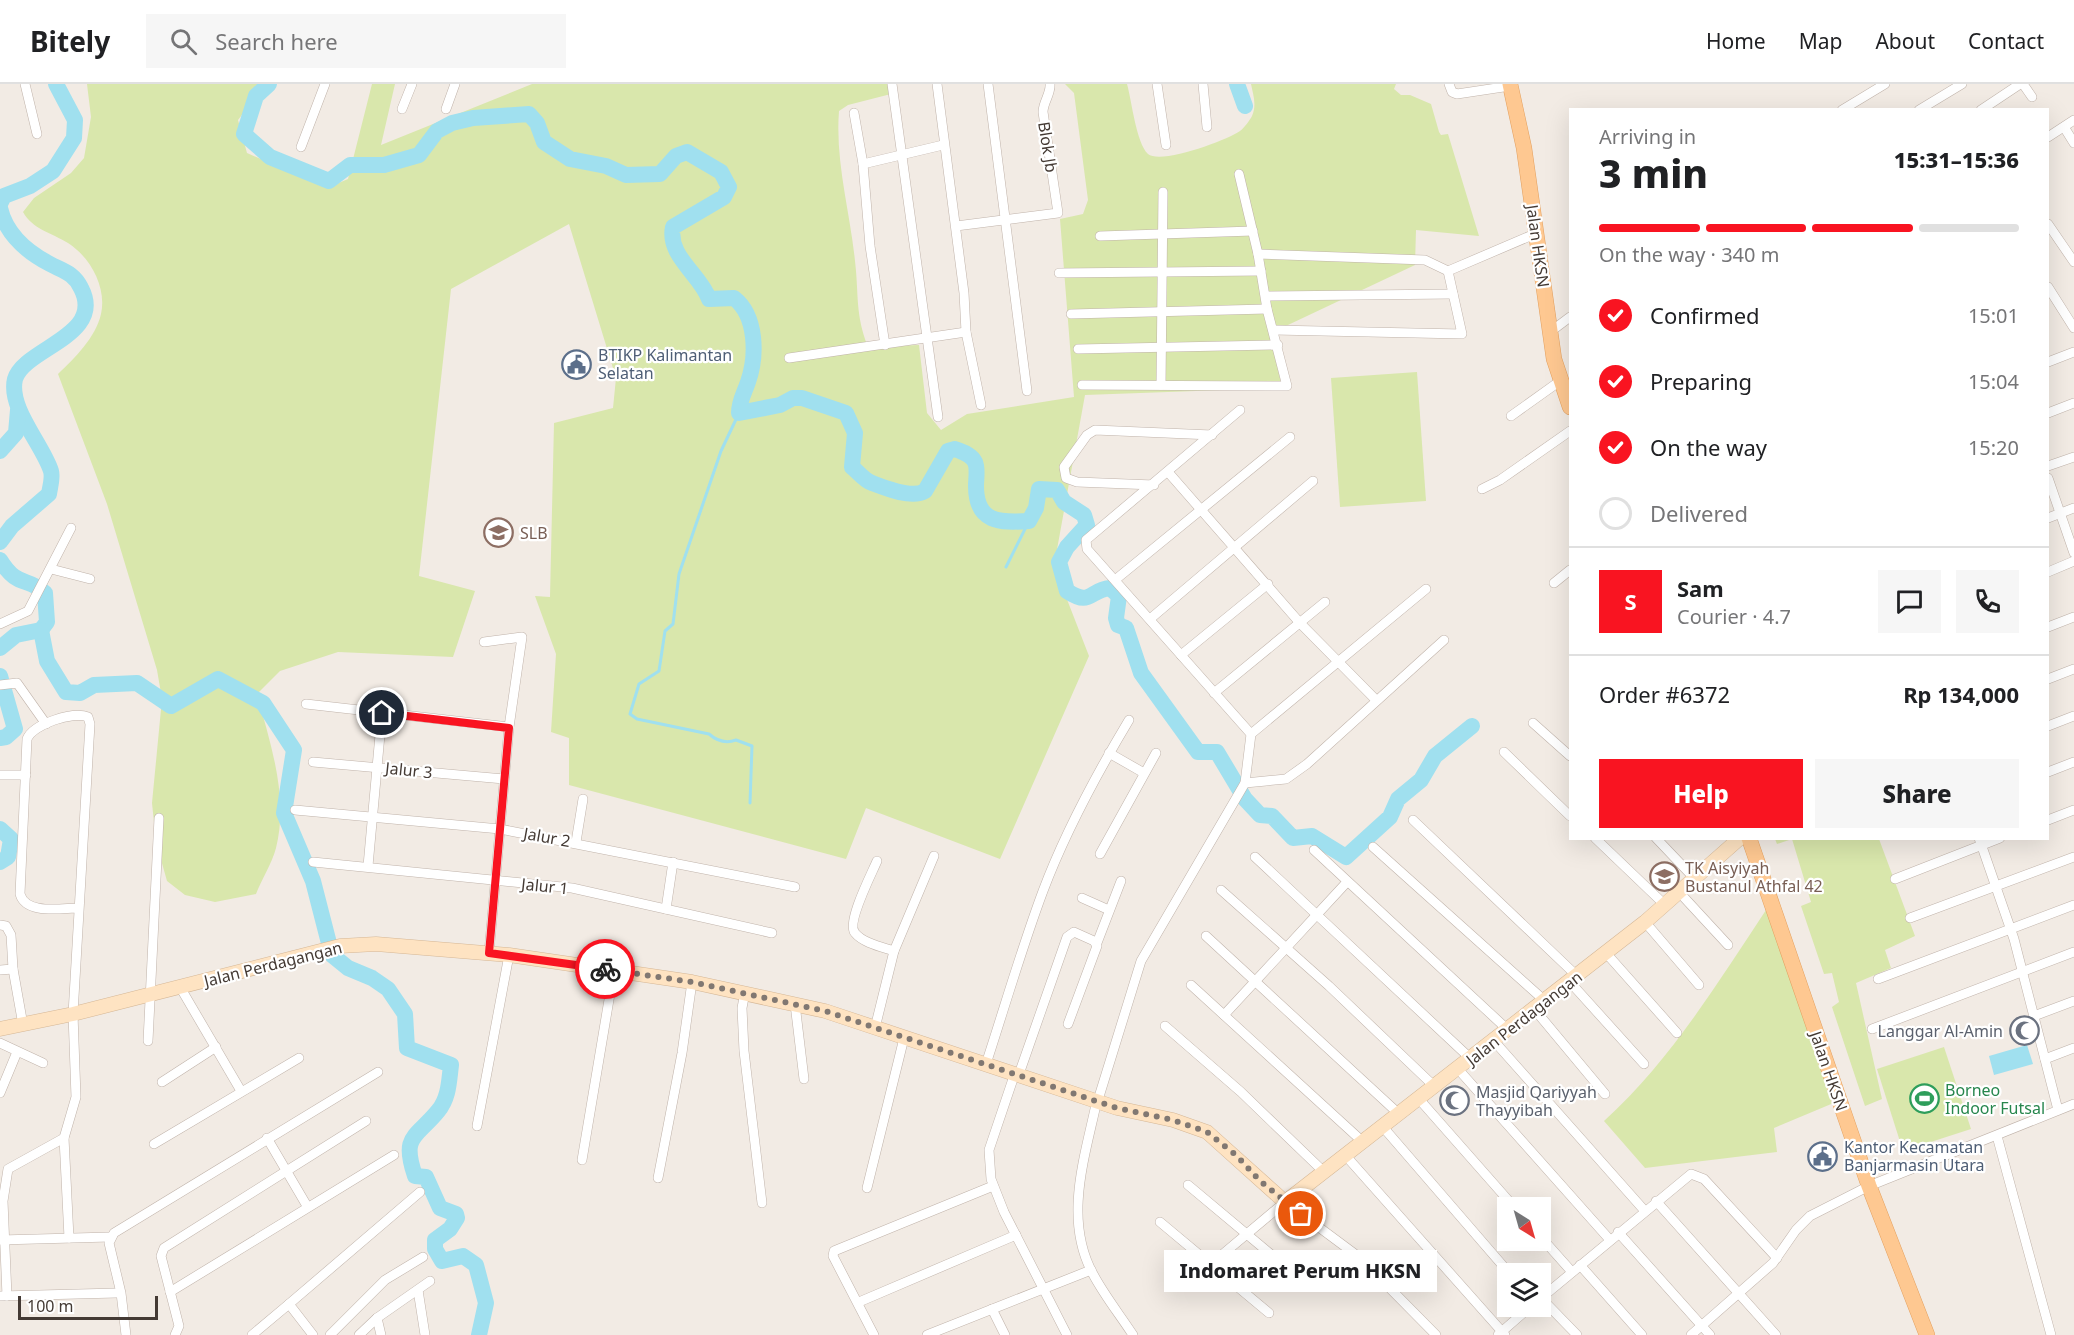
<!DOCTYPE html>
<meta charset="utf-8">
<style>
:root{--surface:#fff;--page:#f6f6f6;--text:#202124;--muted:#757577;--line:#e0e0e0;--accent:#f91421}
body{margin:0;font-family:"Noto Sans",sans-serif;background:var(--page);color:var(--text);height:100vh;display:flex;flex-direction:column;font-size:22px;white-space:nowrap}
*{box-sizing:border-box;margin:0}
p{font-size:20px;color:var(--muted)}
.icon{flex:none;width:33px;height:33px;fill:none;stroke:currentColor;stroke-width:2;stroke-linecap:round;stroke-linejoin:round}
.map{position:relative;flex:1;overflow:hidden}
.panel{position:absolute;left:1569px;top:24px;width:480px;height:732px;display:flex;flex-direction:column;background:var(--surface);border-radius:0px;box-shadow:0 6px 24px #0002}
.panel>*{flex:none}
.needle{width:39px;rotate:143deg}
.fabs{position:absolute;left:1497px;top:1113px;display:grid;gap:12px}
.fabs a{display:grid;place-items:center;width:54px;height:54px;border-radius:0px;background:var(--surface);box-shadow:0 6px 24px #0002;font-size:30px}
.scale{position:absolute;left:18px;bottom:15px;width:140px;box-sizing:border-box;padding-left:6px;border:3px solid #443a34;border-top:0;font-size:16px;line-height:21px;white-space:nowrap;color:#443a34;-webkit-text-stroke:4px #fff;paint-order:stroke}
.pin{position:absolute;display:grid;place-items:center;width:51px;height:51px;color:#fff;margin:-26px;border:3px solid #fff;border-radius:50%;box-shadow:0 2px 6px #0007}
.courier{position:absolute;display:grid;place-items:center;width:60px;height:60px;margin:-30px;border:4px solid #f91421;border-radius:50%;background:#fff;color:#222;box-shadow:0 2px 8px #0007}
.bubble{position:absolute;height:42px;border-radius:0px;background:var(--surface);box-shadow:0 6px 24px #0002;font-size:20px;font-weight:800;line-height:42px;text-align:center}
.head em{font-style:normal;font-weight:800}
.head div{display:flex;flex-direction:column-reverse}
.head{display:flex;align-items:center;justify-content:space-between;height:102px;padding:0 30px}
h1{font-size:39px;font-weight:800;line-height:45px}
.bar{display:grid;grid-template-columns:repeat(4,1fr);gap:9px 6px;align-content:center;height:72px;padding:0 30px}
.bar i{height:8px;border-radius:4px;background:var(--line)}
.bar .current{background:var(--accent)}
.bar p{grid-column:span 4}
.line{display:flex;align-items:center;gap:15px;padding:0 30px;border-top:2px solid var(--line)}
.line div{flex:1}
.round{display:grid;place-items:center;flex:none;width:63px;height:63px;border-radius:0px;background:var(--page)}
ol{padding:0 30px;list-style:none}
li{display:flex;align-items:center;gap:18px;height:66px}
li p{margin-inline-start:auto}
li .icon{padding:6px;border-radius:50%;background:var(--accent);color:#fff;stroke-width:4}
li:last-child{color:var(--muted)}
li i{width:33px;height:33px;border:3px solid var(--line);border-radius:50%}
.cta{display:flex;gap:12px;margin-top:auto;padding:12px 30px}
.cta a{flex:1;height:69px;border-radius:0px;background:var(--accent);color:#fff;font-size:24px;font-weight:800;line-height:69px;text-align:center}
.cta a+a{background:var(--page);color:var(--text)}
header{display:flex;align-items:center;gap:36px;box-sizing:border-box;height:84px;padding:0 30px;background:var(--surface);border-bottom:2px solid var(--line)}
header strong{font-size:28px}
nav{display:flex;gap:33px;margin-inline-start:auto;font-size:21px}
.search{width:420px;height:54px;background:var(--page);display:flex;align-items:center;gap:15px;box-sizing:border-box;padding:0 21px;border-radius:0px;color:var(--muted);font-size:22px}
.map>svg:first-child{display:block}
</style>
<header>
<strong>Bitely</strong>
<div class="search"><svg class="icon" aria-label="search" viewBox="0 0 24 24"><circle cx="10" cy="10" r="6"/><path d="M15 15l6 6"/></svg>Search here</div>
<nav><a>Home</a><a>Map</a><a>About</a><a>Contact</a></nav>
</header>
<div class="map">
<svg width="2074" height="1251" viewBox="0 0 2074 1251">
<rect width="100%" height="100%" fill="#f2ebe4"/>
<!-- green -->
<g fill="#d9e7ac">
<path d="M87 0H266L238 36 247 69 327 104 348 95 372 0H395L381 61 532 0H892L891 10 848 21 839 27C835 78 850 127 855 177 859 211 855 230 868 263L919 261 927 329 941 346 967 330 1074 313 1060 135 1083 130 1088 116 1074 9 1065 0H1127C1132 18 1136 58 1148 70 1161 81 1227 56 1240 47 1244 44 1250 36 1252 32 1257 21 1253 10 1251 0H1396L1394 5 1401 11H1410L1431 20 1439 48 1441 51 1448 50 1479 152 1416 146 1415 181 1271 249 1282 304 1085 311 1054 482 1089 572 1000 775 866 724 846 775 569 701V654L551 648 556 570 535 512 550 513 554 339 613 324 616 294 569 140 451 205 419 492 475 507 453 573 338 568 280 587 257 610C270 659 289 712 276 764 272 779 262 795 256 810L215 818 185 811 167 797 156 758 152 719 162 615 157 586 107 420 58 290C74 275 96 253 101 230 107 203 90 173 68 159 52 149 32 145 23 128L34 114 71 89 84 74 91 33Z"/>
<path d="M1417 288 1426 417 1340 423 1331 294Z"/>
<path d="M1775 755H1879L1915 852 1885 866 1891 884 1856 899 1882 1015 1865 1022 1832 923 1839 918 1832 889 1824 890 1801 822 1811 818 1792 755 1777 760Z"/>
<path d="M1766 826 1836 1018 1774 1044 1777 1068 1645 1084 1604 1037C1670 977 1717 900 1766 826Z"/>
<path d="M1944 963 1971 1045 1903 1067 1877 985Z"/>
</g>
<!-- water -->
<path fill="#a0e0ef" d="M2027 961 2033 980 1994 991 1989 972Z"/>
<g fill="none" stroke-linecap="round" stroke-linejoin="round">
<!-- stream -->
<g stroke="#a0e0ef" stroke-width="3">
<path d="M739 329 721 367 679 490 673 540 665 547 659 587 639 600 630 630 637 635 709 650C717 657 725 660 736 656L752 662 750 719"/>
<path d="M1006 483 1029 437"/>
</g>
<!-- river -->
<g stroke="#a0e0ef" stroke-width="16">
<path d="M269 0 256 12 244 50 270 73 329 97 350 81H384L419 71 437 47 452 39 473 34 529 30 537 39 544 58 570 75 606 82 626 91 660 90 676 72 687 68 721 88 729 103 724 113 673 143C667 172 700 190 709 215L734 214C757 232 757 272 748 298 744 310 739 317 739 329L780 321 793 314H802L846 329 855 349 852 383C858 388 865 397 872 399 885 404 912 415 925 407L948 367 955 365C962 368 971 370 975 378 978 384 976 395 976 402 976 439 1000 439 1029 437L1036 424 1039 405 1057 406 1064 418 1084 431 1087 441 1067 463 1059 478 1067 507C1091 523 1089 506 1110 504L1119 512 1116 534 1118 541 1126 544 1141 589 1198 668H1217L1245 715 1260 731 1272 732 1293 754 1312 752 1346 773 1390 733 1398 715 1421 696 1435 672 1472 642"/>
<path d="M1237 0 1245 22"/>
<path d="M0 120 4 112 30 102 53 87 74 54 75 36 56 0"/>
<path d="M0 124C6 150 27 168 50 180 63 187 74 189 81 204 106 252 24 264 15 295 8 324 43 361 51 387 53 394 50 403 49 410L12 442 0 458"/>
<path d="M0 367 16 349 18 326"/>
<path d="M0 476C18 505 27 492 45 509L47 538 41 546"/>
<path d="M41 546 47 577 66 608 80 609 94 601 137 599 171 622 218 595 263 619 294 666 284 729 313 797 332 871 348 884 372 894 388 905 405 930 407 964 451 981C449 997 449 1014 438 1027 416 1054 401 1051 415 1092L426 1093 440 1124 456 1130 457 1134 450 1145 435 1156V1165L442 1177 463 1172 476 1181 486 1219 479 1251"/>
<path d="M0 564 16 551 41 546"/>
<path d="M0 592 15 645 6 653 0 654"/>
<path d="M0 745 11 755 8 773 0 778"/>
</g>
<defs>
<g id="street">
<path d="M25 0 37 50"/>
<path d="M892 0 938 333"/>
<path d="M937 0 964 209 966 248 981 321"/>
<path d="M988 0 1027 307"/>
<path d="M1157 0 1166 61"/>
<path d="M1203 0 1207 43"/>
<path d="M1449 0 1452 8 1457 10 1510 2"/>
<path d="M2023 0 2032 13"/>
<path d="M402 25 412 0"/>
<path d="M446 25 455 0"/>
<path d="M1842 26 1885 0"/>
<path d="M1919 26 1962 0"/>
<path d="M1981 26 2020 0"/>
<path d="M854 29 863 80 870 162 885 261"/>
<path d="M2064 43 2074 59"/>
<path d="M2048 53 2074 36"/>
<path d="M301 63 325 0"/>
<path d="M863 80 943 61"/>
<path d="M2048 140 2074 178"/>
<path d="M956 142 1058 129 1043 28C1043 18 1051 10 1050 0"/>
<path d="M1100 152 1253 147"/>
<path d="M1258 170 1425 176 1448 187"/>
<path d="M1059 189 1261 187"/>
<path d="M2048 203 2074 244"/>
<path d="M1266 212 1453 210"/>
<path d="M1071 230 1267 225"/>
<path d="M1274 246 1462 250 1448 187 1537 149"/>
<path d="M1550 248 1570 233"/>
<path d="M1078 265 1278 261"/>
<path d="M789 274 966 248"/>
<path d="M2048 278 2074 268"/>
<path d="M1082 301 1287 302 1267 225 1258 170 1239 90"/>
<path d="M1161 301 1163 108"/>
<path d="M2048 329 2074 319"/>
<path d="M1511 332 1560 297"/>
<path d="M2048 382 2074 373"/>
<path d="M1168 388 1300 539 1376 616"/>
<path d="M2048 394 2074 469"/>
<path d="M1154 401 1077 398 1066 394 1064 383 1087 351 1095 346 1212 351"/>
<path d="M1482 405 1500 396 1570 347"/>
<path d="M2048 434 2074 424"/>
<path d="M51 485 90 495"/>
<path d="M2048 488 2074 477"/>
<path d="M1115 496 1290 353"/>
<path d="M1554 499 1570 486"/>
<path d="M1150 535 1313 397"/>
<path d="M0 540 28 527 71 444"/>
<path d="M2048 543 2074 533"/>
<path d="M484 558 522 553 509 643 489 869"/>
<path d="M1181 571 1268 500"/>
<path d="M2048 595 2074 585"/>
<path d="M0 601 17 599 46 640"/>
<path d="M1214 609 1325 518"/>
<path d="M306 620 509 643"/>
<path d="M1533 639 1570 672"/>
<path d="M2048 642 2074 632"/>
<path d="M1251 650 1426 505"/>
<path d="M1504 668 1570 732"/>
<path d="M1109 669 1144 689"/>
<path d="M313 678 504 695"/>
<path d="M2048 688 2074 678"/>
<path d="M0 691H26"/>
<path d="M1245 699 1286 695 1307 680 1444 556"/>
<path d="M295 726 500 745 795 803"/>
<path d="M1413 736 1577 892"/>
<path d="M2048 736 2074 726"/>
<path d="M1595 754 1665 821"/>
<path d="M1656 754 1695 795"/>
<path d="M1979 754 2014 855 2058 1026"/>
<path d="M576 758 583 715"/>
<path d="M1373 763 1545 917"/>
<path d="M1314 766 1508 946"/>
<path d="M1100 770 1156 669"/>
<path d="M1255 773 1471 975"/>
<path d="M877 777C872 789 846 839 855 849 863 859 882 863 894 867"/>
<path d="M313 778 572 804 772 849"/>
<path d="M368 782 382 629"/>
<path d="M1895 795 2000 754"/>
<path d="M1221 806 1329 902 1435 1003"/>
<path d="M1679 808 1728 861"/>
<path d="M1082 814 1109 826"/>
<path d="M666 825 673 778"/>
<path d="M1910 834 2074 773"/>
<path d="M1645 838 1699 901"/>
<path d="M0 841 6 842 11 851 13 885 23 941"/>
<path d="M1206 852 1399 1030"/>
<path d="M1097 859 1121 797"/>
<path d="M1606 869 1677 949"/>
<path d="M0 886 13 885"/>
<path d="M1878 895 2074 821"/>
<path d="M1570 898 1644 980"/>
<path d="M1191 901 1363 1058"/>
<path d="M180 903 241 1007"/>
<path d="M745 908 742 924 744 967 762 1119"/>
<path d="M795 920 804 995"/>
<path d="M1535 926 1605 1010"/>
<path d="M1224 931 1347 798"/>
<path d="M2034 932 2074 917"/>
<path d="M1165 942 1241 1008 1324 1088"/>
<path d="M875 944 894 867 934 772"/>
<path d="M1872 945 2074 868"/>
<path d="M148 957 159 734"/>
<path d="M1494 957 1644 1126"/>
<path d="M0 959 43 979"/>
<path d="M2045 975 2074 964"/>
<path d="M986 980C1005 922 1022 863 1043 807 1066 746 1096 691 1129 636"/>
<path d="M1458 985 1610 1156"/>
<path d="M1015 989 989 1066 991 1095 1004 1128 1067 1251"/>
<path d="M1019 990 1067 853 1074 848 1094 857 1097 862 1068 940"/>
<path d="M162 998 216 963"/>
<path d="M0 1009 17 968"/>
<path d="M1419 1015 1515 1124"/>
<path d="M1097 1016C1085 1073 1063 1135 1093 1190 1104 1211 1120 1231 1133 1251"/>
<path d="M1098 1016 1141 877 1245 699 1251 650 1087 465 1086 456 1240 326"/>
<path d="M477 1042 509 871"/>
<path d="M1383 1043 1510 1190"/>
<path d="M1997 1052 2051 1251"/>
<path d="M267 1054 307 1122"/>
<path d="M154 1060 299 974"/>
<path d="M1346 1072 1505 1251"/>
<path d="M582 1076 614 886"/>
<path d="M658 1094 682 969 692 898"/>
<path d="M1188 1101 1304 1198"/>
<path d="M867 1104 904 954"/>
<path d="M1656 1117 1776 1251"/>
<path d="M1160 1138 1269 1229"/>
<path d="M1618 1148 1710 1251"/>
<path d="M1540 1152 1572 1188"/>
<path d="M69 1154 64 1054 76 1013 73 930 90 640 88 633C73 627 33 640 27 655L20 810C26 831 61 824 79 824"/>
<path d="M0 1156 110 1153"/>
<path d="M1211 1180 1285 1118 1359 1173 1436 1251"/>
<path d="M1580 1181 1642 1251"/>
<path d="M418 1206 425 1251"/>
<path d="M170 1208 394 1071"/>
<path d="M0 1212 117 1209"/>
<path d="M7 1212 3 1117 8 1085 64 1054"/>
<path d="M1541 1214 1577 1251"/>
<path d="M1540 1215 1691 1090 1704 1095 1777 1174"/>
<path d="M859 1218 1016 1151"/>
<path d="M289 1220 420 1108"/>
<path d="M992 1225 1005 1251"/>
<path d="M377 1234 381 1251"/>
<path d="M126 1251 121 1209 109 1159 114 1149 378 988"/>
<path d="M175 1251 179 1242 161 1172 164 1164 366 1037"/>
<path d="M252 1251 289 1220 313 1251"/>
<path d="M330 1251 385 1196 423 1173"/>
<path d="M359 1251 377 1234 430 1197"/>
<path d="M874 1251 833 1172 834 1167 993 1102"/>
<path d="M927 1251 1091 1186"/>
<path d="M1498 1251 1531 1222"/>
<path d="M1691 1251 1773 1179 1796 1146 1810 1132 1869 1102 2074 1020"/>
</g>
<path id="secondary" d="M0 945 73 930 340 862 376 860 509 871 692 898 825 927 1117 1024 1173 1036 1207 1048 1285 1118 1645 838 1740 754"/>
<g id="primary">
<path d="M1510 0 1524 64 1554 275 1570 323"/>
<path d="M1749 754 1869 1102 1927 1251"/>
</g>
</defs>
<!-- street casing -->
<use href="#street" stroke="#c0b3aa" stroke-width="10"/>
<!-- secondary casing -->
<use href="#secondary" stroke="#d5b796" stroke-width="15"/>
<!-- primary casing -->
<use href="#primary" stroke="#e3a161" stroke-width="16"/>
<!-- street -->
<use href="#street" stroke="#fff" stroke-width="9"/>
<!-- secondary -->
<use href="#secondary" stroke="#fee3c2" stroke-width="14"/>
<!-- primary -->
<use href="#primary" stroke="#fec891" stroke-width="15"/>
</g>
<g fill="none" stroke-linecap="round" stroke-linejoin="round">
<!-- done -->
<path stroke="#817872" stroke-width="6" stroke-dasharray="0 10.8" d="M605 885 692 898 825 927 1117 1024 1173 1036 1207 1048 1237 1072 1260 1097 1301 1130"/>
<!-- route -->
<path stroke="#f91421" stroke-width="8" d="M382 629 509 644 489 869 605 885"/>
</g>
<!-- icons -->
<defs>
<symbol id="civic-ring" viewBox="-11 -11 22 22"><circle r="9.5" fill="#fff" stroke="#5c6f8a" stroke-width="1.5"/><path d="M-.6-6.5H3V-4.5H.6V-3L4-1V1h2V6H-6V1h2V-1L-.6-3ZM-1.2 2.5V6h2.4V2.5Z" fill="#5c6f8a"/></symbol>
<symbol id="school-ring" viewBox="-11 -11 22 22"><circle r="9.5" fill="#fff" stroke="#8d6e63" stroke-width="1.5"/><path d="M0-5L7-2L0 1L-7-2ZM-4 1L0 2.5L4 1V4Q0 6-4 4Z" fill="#8d6e63"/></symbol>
<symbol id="mosque-ring" viewBox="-11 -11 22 22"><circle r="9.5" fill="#fff" stroke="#6b7280" stroke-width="1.5"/><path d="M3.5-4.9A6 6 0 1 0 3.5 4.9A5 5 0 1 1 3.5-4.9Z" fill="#6b7280"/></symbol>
<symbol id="stadium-ring" viewBox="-11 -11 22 22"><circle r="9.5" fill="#fff" stroke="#2e9e5b" stroke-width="1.5"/><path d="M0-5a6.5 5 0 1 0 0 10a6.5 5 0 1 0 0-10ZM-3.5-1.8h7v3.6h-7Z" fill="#2e9e5b"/></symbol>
</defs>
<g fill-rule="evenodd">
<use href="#civic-ring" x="560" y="264" width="33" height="33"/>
<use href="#school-ring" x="482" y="432" width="33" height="33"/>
<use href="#school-ring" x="1648" y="776" width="33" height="33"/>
<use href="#mosque-ring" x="2008" y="930" width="33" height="33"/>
<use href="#stadium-ring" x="1908" y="998" width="33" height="33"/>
<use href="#mosque-ring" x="1438" y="1000" width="33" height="33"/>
<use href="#civic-ring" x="1806" y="1056" width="33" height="33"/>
</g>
<g text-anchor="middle" stroke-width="4.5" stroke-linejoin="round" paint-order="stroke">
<!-- street labels -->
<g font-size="16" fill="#443a34" stroke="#fff">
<text transform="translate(1048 63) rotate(81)" y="6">Blok Jb</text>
<text transform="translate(1538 162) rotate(82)" y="6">Jalan HKSN</text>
<text transform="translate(409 686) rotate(6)" y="6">Jalur 3</text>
<text transform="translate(547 753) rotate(10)" y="6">Jalur 2</text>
<text transform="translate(545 802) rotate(6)" y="6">Jalur 1</text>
<text transform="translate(273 880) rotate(-14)" y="6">Jalan Perdagangan</text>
<text transform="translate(1524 934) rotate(-38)" y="6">Jalan Perdagangan</text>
<text transform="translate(1829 987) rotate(71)" y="6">Jalan HKSN</text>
</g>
<!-- service labels -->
<g font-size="16" fill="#4e5e75" stroke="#fff" text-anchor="start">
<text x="598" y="277">BTIKP Kalimantan<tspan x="598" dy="18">Selatan</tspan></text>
<text x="1844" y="1069">Kantor Kecamatan<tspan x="1844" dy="18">Banjarmasin Utara</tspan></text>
</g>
<!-- education labels -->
<g font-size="16" fill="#785e54" stroke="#fff" text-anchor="start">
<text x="520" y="455">SLB</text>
<text x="1685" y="790">TK Aisyiyah<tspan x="1685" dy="18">Bustanul Athfal 42</tspan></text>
</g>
<!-- worship labels -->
<g font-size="16" fill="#5b616d" stroke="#fff" text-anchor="end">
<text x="2003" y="953">Langgar Al-Amin</text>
<text x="1476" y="1014" text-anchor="start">Masjid Qariyyah<tspan x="1476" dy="18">Thayyibah</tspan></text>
</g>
<!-- leisure labels -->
<g font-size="16" fill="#27864d" stroke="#fff" text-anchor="start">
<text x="1945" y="1012">Borneo<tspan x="1945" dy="18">Indoor Futsal</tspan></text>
</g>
</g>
</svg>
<div class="fabs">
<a><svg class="needle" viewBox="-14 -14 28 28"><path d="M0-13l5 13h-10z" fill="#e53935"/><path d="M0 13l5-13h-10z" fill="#757577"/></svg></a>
<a><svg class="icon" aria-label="layers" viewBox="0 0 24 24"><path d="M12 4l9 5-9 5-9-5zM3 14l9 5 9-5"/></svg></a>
</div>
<div class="scale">100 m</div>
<div class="pin" style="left:1301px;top:1130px;background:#ea580c"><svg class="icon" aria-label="bag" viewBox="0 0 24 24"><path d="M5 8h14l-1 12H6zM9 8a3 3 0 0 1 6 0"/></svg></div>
<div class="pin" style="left:382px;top:629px;background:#1f2937"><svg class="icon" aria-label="home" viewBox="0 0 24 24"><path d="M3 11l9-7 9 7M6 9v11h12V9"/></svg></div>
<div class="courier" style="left:605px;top:885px"><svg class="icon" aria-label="bike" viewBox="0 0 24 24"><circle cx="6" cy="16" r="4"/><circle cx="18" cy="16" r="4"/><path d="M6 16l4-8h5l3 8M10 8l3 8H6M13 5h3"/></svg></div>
<div class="bubble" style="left:1164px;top:1166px;width:273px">Indomaret Perum HKSN</div>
<section class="panel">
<div class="head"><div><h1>3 min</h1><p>Arriving in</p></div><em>15:31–15:36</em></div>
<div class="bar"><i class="current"></i><i class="current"></i><i class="current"></i><i></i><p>On the way · 340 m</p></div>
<ol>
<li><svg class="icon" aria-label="check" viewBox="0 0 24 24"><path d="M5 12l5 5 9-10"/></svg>Confirmed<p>15:01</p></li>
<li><svg class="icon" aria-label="check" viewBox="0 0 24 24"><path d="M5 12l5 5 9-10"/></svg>Preparing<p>15:04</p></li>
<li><svg class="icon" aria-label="check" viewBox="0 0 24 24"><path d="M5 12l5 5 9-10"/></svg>On the way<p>15:20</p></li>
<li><i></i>Delivered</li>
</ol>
<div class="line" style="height:108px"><b class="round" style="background:var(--accent);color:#fff">S</b><div><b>Sam</b><p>Courier · 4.7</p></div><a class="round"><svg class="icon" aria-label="chat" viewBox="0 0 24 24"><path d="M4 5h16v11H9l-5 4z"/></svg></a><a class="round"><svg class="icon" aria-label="phone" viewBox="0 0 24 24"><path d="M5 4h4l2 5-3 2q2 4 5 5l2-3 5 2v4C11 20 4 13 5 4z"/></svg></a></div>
<div class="line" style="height:78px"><div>Order #6372</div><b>Rp 134,000</b></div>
<div class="cta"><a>Help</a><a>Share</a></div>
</section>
</div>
